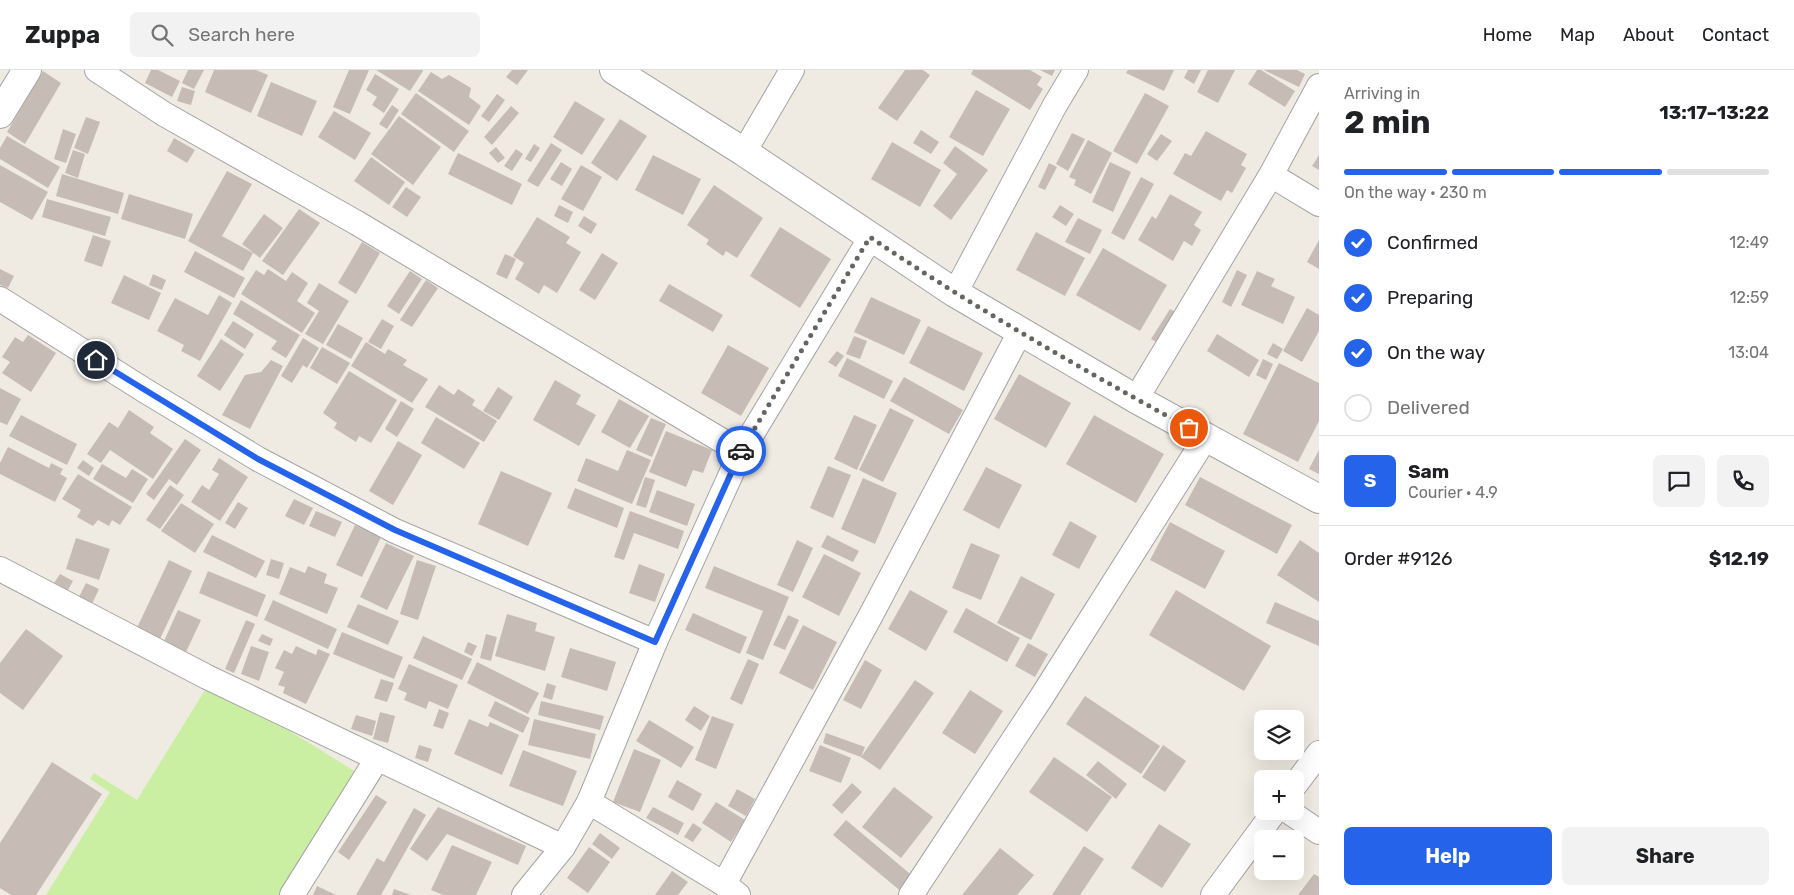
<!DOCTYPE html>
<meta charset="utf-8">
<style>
:root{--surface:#fff;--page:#f2f2f2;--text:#202124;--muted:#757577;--line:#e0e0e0;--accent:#2563eb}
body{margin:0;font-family:Rubik,sans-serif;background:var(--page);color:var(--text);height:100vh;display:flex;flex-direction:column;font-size:19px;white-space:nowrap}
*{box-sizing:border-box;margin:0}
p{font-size:16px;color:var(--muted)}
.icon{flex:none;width:28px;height:28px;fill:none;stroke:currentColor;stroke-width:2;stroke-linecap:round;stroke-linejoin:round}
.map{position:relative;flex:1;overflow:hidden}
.side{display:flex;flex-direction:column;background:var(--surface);width:475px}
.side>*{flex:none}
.controls{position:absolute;left:1254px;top:640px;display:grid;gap:10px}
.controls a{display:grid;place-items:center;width:50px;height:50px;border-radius:8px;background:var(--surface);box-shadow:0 5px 20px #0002;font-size:25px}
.pin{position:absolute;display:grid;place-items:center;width:42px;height:42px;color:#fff;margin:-21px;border:2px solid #fff;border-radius:50%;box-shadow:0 1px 5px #0007}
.courier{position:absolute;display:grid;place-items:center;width:50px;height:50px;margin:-25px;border:4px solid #2563eb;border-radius:50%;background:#fff;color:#222;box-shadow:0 1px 6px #0007}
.headline em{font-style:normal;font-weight:700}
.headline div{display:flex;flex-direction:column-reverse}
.headline{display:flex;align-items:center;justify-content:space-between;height:85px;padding:0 25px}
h1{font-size:32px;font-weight:700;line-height:38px}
.bar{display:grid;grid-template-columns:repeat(4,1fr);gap:8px 5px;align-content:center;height:60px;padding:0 25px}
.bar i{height:6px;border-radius:4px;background:var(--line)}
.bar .current{background:var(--accent)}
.bar p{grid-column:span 4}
.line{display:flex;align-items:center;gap:12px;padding:0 25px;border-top:1px solid var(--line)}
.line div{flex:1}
.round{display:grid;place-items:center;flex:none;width:52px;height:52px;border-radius:8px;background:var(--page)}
ol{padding:0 25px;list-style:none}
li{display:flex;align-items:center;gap:15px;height:55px}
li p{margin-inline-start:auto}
li .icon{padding:5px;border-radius:50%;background:var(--accent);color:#fff;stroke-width:4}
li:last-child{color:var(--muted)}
li i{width:28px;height:28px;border:2px solid var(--line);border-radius:50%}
.action{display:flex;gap:10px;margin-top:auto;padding:10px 25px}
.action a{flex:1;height:58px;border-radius:8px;background:var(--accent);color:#fff;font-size:20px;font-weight:700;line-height:58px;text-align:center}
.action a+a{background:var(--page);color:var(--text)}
header{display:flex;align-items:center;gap:30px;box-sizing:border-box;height:70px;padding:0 25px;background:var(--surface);border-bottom:1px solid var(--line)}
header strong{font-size:24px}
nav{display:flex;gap:28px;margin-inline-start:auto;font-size:18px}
.search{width:350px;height:45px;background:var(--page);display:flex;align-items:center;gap:12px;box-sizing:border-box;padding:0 18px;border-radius:8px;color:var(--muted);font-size:19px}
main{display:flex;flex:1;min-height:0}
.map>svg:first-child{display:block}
</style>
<header>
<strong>Zuppa</strong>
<div class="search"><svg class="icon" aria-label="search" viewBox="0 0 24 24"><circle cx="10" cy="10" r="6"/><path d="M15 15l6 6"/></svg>Search here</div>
<nav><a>Home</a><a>Map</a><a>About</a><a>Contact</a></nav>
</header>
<main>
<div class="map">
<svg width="1319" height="825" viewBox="0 0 1319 825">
<rect width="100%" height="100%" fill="#efebe2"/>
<!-- grass -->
<path fill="#caefa3" d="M210 612 356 702 280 825H46L110 722 90 709 94 703 137 730Z"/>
<!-- building -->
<g fill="#c7bcb5">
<path d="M151 0H158L180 11 172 27 145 13Z"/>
<path d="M188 0H204L194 19 182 13Z"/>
<path d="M214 0H256L268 5 251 43 205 22Z"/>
<path d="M349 0H369L350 44 333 37Z"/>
<path d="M376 0H422L423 1 410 21Z"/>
<path d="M512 0H528L517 15 506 7Z"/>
<path d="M905 0H923L930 5 897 51 878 38Z"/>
<path d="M973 0H1030L1042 7 1037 15 1043 19 1030 40 971 4Z"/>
<path d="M1040 0H1055L1052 6Z"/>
<path d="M1128 0H1174L1164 21 1126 3Z"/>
<path d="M1188 0H1201L1194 14 1184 8Z"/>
<path d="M1208 0H1235L1218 33 1197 22Z"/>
<path d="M1257 0H1261L1295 21 1285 37 1248 14Z"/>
<path d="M1264 0H1297L1305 4 1299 17Z"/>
<path d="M43 1 61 13 25 74 7 62Z"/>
<path d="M431 2 442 9 449 5 471 18 469 27 481 36 469 55 418 21Z"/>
<path d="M375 4 399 19 384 43 372 35 377 27 366 20Z"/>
<path d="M271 12 317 31 302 66 257 46Z"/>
<path d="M182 17 195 21 191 35 177 31Z"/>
<path d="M976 20 1010 39 983 86 949 67Z"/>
<path d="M416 23 469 61 454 82 401 44Z"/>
<path d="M1145 23 1169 36 1137 94 1113 81Z"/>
<path d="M497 24 505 30 489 52 481 46Z"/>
<path d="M575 31 605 49 582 85 553 67Z"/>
<path d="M392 35 399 40 387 59 379 54Z"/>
<path d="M511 36 519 43 492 75 484 67Z"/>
<path d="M334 41 371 63 355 90 318 67Z"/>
<path d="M399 46 441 77 413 115 371 84Z"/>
<path d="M86 47 100 52 88 84 74 78Z"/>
<path d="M620 49 647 66 617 111 591 93Z"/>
<path d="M63 59 76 64 66 93 54 89Z"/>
<path d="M921 60 939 72 931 84 913 73Z"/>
<path d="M1206 61 1247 84 1241 95 1246 98 1232 123 1227 120 1221 131 1173 104 1185 83 1191 86Z"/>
<path d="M1072 63 1085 69 1068 101 1056 94Z"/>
<path d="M1161 64 1172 71 1157 91 1147 84Z"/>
<path d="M7 66 60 97 48 118 0 89V78Z"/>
<path d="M174 68 195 80 187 93 167 81Z"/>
<path d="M1088 70 1112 83 1091 124 1074 115 1076 110 1069 107Z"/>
<path d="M892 72 941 100 920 137 871 109Z"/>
<path d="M551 73 562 80 538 117 527 111Z"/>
<path d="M534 74 540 78 531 92 525 89Z"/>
<path d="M955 76 988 100 951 150 933 136 957 104 943 93Z"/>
<path d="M496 77 505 88 498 93 489 83Z"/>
<path d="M516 79 523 84 512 101 504 96Z"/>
<path d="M73 80 85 84 78 108 65 103Z"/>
<path d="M458 83 522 114 512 135 448 104Z"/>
<path d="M653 85 701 109 683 145 635 120Z"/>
<path d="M1319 85V100L1312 96Z"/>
<path d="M371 87 405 112 389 135 354 111Z"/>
<path d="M561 92 572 99 562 116 550 109Z"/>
<path d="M1110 92 1131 102 1113 142 1092 132Z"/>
<path d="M1049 93 1057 97 1045 120 1038 117Z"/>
<path d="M0 95 48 122 32 150 0 132Z"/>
<path d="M581 95 602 107 583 141 561 129Z"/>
<path d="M227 101 252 114 222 166 253 183 243 201 188 171Z"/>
<path d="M62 104 124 123 118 144 56 126Z"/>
<path d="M1141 107 1154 114 1124 170 1111 163Z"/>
<path d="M714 115 763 148 737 188 726 181 723 186 706 174 709 170 687 155Z"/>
<path d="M406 117 421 127 407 147 392 137Z"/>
<path d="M129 124 193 144 185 169 121 149Z"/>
<path d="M1170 124 1202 142 1194 155 1201 160 1192 176 1184 171 1173 191 1138 170 1152 146 1156 149Z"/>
<path d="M47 129 111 147 105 166 42 147Z"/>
<path d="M559 135 573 142 568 153 554 146Z"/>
<path d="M1060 135 1074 144 1066 156 1052 147Z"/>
<path d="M299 139 320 153 283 205 262 191Z"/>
<path d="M264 144 283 158 260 188 242 174Z"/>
<path d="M584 146 597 154 591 164 578 156Z"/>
<path d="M537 147 570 167 566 173 581 182 557 223 544 215 539 224 515 209 524 193 513 186Z"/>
<path d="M1078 148 1102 160 1090 184 1065 172Z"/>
<path d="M780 157 831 189 800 238 750 206Z"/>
<path d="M1036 162 1085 188 1065 226 1016 200Z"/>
<path d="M93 165 111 171 102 197 84 191Z"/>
<path d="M1319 170V199L1307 192Z"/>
<path d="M362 172 380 183 356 224 338 213Z"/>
<path d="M1103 178 1167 215 1140 261 1076 225Z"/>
<path d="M195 181 245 208 234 228 184 202Z"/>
<path d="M602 183 618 193 595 230 579 220Z"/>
<path d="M505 184 516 189 507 209 496 204Z"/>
<path d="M0 199 14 206 8 218 0 215Z"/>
<path d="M268 199 286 211 292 202 308 213 297 231 315 243 302 263 241 224 256 200 264 205Z"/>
<path d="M1237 200 1247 205 1231 237 1222 232Z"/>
<path d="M410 201 422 209 399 244 387 236Z"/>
<path d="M1257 201 1275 209 1271 216 1295 227 1283 254 1241 235Z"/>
<path d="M153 204 166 210 162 220 149 215Z"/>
<path d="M124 205 161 223 149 250 111 233Z"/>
<path d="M426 210 438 218 412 257 400 250Z"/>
<path d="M319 213 349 231 323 274 305 264 319 241 307 233Z"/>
<path d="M669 214 723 245 713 262 659 231Z"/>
<path d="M219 225 232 233 200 291 181 281 184 275 157 261 175 228 208 245Z"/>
<path d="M871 227 921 250 904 285 854 262Z"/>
<path d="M241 230 300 265 286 288 271 279 277 271 233 244Z"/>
<path d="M1307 238 1319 245V261L1302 292 1283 281Z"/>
<path d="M1170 239 1179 244 1160 274 1151 269Z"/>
<path d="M382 249 394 256 381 279 368 272Z"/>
<path d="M233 251 254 264 245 279 224 265Z"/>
<path d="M338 254 363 268 351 289 326 275Z"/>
<path d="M928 256 983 283 964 321 909 293Z"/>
<path d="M1217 264 1259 290 1249 307 1207 281Z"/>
<path d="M28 265 56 283 31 322 2 303 10 292 2 287 15 267 23 272Z"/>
<path d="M854 266 867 271 860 289 846 284Z"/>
<path d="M303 268 319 278 307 298 303 295 292 313 281 306Z"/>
<path d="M221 269 244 284 220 321 197 306Z"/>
<path d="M366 272 385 284 388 279 407 290 403 295 428 309 412 333 351 296Z"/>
<path d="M1273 273 1283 279 1277 289 1267 284Z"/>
<path d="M728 275 769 298 741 346 701 323Z"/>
<path d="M322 277 350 293 337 314 310 298Z"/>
<path d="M837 281 844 286 836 297 828 292Z"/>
<path d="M847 288 893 311 884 329 838 306Z"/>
<path d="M1263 289 1273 294 1266 310 1256 305Z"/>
<path d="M271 290 283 296 250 359 222 345 245 305 261 302Z"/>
<path d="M1279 293 1319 313V351L1298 392 1243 364Z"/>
<path d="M349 301 397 330 371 373 359 366 356 372 334 358 337 353 323 343Z"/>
<path d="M1019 304 1071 333 1046 378 994 349Z"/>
<path d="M904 307 963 340 949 364 890 331Z"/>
<path d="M555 310 581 325 576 334 596 345 579 376 533 350Z"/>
<path d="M439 315 454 325 458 319 475 330 472 335 497 351 484 372 425 337Z"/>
<path d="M498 317 513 327 499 350 483 341Z"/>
<path d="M0 318 21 329 7 355 0 352Z"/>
<path d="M619 329 649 346 630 378 601 362Z"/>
<path d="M401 331 414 339 397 367 385 359Z"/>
<path d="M890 338 914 350 883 412 859 400Z"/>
<path d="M129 340 154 357 150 363 173 379 153 409 110 380 101 393 87 384 109 352 118 358Z"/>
<path d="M21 345 77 374 67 395 9 366Z"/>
<path d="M854 345 877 355 857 400 834 389Z"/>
<path d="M1094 345 1164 384 1136 433 1066 394Z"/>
<path d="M436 347 480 373 464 399 421 373Z"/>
<path d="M651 348 666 354 652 387 636 380Z"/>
<path d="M666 361 712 380 703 403 693 400 686 417 649 402Z"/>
<path d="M185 369 201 380 177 415 169 409 154 430 146 424Z"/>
<path d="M398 371 422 385 393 435 369 421Z"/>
<path d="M8 377 49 398 51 393 63 399 60 404 67 408 55 432 0 404V393Z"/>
<path d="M627 380 651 390 632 434 577 411 586 388 618 401Z"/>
<path d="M1319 380V404L1309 399Z"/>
<path d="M219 388 248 407 220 451 191 432 202 415 209 420 219 404 212 400Z"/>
<path d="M83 390 94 398 89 406 77 398Z"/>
<path d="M102 394 126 408 132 399 148 409 133 433 93 409Z"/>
<path d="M828 396 851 405 833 448 810 438Z"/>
<path d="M986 397 1022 415 999 459 963 440Z"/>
<path d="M501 401 552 423 528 476 478 454Z"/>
<path d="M78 404 132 437 120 455 112 450 109 456 98 450 93 456 77 447 81 440 62 429Z"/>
<path d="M645 407 655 410 646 438 636 435Z"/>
<path d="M1200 407 1292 455 1277 484 1185 435Z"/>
<path d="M863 408 897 423 875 474 841 459Z"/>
<path d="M170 415 184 425 160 459 146 450Z"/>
<path d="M575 418 624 438 617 458 567 438Z"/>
<path d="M657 420 695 434 687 456 649 442Z"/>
<path d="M294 429 313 438 304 455 285 446Z"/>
<path d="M238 432 248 438 235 459 225 453Z"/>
<path d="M181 433 214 454 195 483 161 461Z"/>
<path d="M316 441 342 452 335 467 309 456Z"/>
<path d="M630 441 684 461 678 479 634 463 624 490 614 487Z"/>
<path d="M1070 451 1097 466 1079 499 1052 485Z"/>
<path d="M1170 452 1225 481 1205 519 1150 490Z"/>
<path d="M355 455 381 467 362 507 336 495Z"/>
<path d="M212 465 265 491 256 508 203 482Z"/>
<path d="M827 465 859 481 853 492 821 477Z"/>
<path d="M76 468 110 479 99 510 66 499Z"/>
<path d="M797 470 813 478 793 522 777 515Z"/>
<path d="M1300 470 1319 483V532L1277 505Z"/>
<path d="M386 473 414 486 387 540 360 527Z"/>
<path d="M971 473 1000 485 981 530 952 518Z"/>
<path d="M824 484 861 503 839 546 802 527Z"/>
<path d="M271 489 284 493 279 509 266 505Z"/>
<path d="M169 490 192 501 159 571 136 560Z"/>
<path d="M417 490 436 496 418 550 400 544Z"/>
<path d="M639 494 665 504 655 532 629 523Z"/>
<path d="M308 496 327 504 324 513 338 518 327 544 279 524 290 497 305 503Z"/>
<path d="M714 496 789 527 763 590 746 583 763 541 705 518Z"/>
<path d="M208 501 266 525 257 547 199 523Z"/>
<path d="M60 504 73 511 68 520 54 513Z"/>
<path d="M1021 506 1055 524 1031 570 997 553Z"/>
<path d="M86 513 99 519 92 534 79 527Z"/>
<path d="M910 520 948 541 926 581 888 559Z"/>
<path d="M1176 520 1271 576 1244 621 1149 565Z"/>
<path d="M273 530 337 559 328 579 264 550Z"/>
<path d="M1275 532 1319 551V576L1266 553Z"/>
<path d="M358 534 399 551 388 575 347 557Z"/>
<path d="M966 538 1020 568 1007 592 953 562Z"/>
<path d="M178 540 201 550 186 582 164 571Z"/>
<path d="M693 543 747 567 740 584 685 560Z"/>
<path d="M507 544 537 553 535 561 555 567 545 601 495 586Z"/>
<path d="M788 545 799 550 785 580 773 575Z"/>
<path d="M246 550 255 554 234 603 225 599Z"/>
<path d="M803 555 837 572 813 620 779 603Z"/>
<path d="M26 559 63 586 23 640 0 623V593Z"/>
<path d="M342 562 403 587 394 609 333 584Z"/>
<path d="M262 564 273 569 270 576 258 571Z"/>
<path d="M486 564 497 567 491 591 480 588Z"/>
<path d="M423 566 472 589 462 610 413 588Z"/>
<path d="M468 572 477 576 472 586 464 582Z"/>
<path d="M1028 573 1048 584 1035 607 1015 596Z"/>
<path d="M251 576 269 582 259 611 241 604Z"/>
<path d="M296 576 316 585 318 579 330 584 306 634 283 623 285 617 278 615 284 602 275 598 284 580 292 584Z"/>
<path d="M570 578 616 592 607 621 561 607Z"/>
<path d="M748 589 759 594 742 635 730 629Z"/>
<path d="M865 590 882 600 861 639 843 630Z"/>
<path d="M477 592 539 623 528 644 467 613Z"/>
<path d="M409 594 458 615 448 639 429 631 426 639 404 630 407 623 398 619Z"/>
<path d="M381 609 394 613 387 632 374 628Z"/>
<path d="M915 610 934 623 880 700 861 687 823 673 826 663 865 677 861 687Z"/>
<path d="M547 613 556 616 552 630 543 627Z"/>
<path d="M970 620 1003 641 975 684 942 663Z"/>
<path d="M1085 626 1160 676 1141 704 1066 654Z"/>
<path d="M495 631 530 648 523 663 488 646Z"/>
<path d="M541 631 604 646 600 660 538 645Z"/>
<path d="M694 636 710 646 701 661 685 650Z"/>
<path d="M439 639 449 643 443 659 433 656Z"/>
<path d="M380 642 395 646 388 673 373 669Z"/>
<path d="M356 645 376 651 372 666 351 659Z"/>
<path d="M712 646 734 654 716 699 695 690Z"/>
<path d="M469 649 488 657 490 652 519 665 502 705 454 684Z"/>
<path d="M534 649 596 664 590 689 528 675Z"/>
<path d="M649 650 694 677 681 698 636 671Z"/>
<path d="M419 675 432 679 428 692 415 688Z"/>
<path d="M820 675 851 688 841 713 809 701Z"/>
<path d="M1163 675 1186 691 1165 722 1142 707Z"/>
<path d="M634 679 661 690 640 742 613 732Z"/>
<path d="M523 680 577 701 563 736 509 716Z"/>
<path d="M1054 687 1112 727 1087 762 1029 722Z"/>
<path d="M1098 691 1127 714 1116 729 1086 705Z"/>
<path d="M52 692 102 724 36 825H11L0 818V773Z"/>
<path d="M677 710 702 724 693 741 668 727Z"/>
<path d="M852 713 862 722 842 744 832 735Z"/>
<path d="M894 717 933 747 901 788 862 757Z"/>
<path d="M737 719 755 729 746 746 728 736Z"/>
<path d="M376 725 387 732 349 790 338 782Z"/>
<path d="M716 732 745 750 731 772 702 753Z"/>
<path d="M438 737 526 776 518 795 447 764 427 791 410 779Z"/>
<path d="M653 737 684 753 678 765 646 748Z"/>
<path d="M414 738 426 745 381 825H356L377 788 384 792Z"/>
<path d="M846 750 915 808 903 823 833 765Z"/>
<path d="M693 753 702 759 693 772 684 767Z"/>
<path d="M1159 754 1191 774 1162 818 1131 798Z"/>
<path d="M600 763 620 778 612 789 592 774Z"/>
<path d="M452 775 492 792 476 825H443L431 820Z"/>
<path d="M1084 776 1104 789 1080 825H1052Z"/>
<path d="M589 777 610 792 588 823 567 808Z"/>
<path d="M1000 778 1034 805 1017 825H962Z"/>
<path d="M672 801 688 812 678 825H655Z"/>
<path d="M1314 804 1319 807V825H1298Z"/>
<path d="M317 816 336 825H313Z"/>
<path d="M394 819 411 825H392Z"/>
</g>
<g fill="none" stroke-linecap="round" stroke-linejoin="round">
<defs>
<g id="minor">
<path d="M97 0 164 44 357 153 741 382"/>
<path d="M744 82 792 0"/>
<path d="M1271 105 1319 134"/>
<path d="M955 223 1055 35 1076 0"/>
<path d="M0 229 144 320 258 389 395 461 655 572"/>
<path d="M1136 329 1271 105 1319 16"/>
<path d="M0 499 207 607 563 777"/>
<path d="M1295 715 1319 683"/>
<path d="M589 732 724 814 738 825"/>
<path d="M1288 741 1319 762"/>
<path d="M724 814 871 545 1020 262"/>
<path d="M292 825 377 689"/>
<path d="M524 825 563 777 589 732 655 572 741 382 871 167"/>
<path d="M911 825 1041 628 1206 367"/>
<path d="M1213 825 1275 741"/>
</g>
<g id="tertiary">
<path d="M614 0 744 82 955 223 1136 329 1319 429"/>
<path d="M0 44 27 0"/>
</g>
</defs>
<!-- minor casing -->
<use href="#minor" stroke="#a4a4a4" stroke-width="26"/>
<!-- tertiary casing -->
<use href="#tertiary" stroke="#a4a4a4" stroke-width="30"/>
<!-- minor -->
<use href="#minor" stroke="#fff" stroke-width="24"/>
<!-- tertiary -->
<use href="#tertiary" stroke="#fff" stroke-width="28"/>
</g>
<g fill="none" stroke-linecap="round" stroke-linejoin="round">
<!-- done -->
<path stroke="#666562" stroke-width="5" stroke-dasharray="0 9" d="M741 381 870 167C973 237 1080 298 1189 358"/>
<!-- route -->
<path stroke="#2563eb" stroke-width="6" d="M96 290 258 389 395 460 655 572 741 381"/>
</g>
</svg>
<div class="controls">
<a><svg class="icon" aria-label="layers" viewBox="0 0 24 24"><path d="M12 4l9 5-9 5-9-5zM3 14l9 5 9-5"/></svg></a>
<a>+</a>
<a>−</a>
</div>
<div class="pin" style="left:1189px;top:358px;background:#ea580c"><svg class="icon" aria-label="bag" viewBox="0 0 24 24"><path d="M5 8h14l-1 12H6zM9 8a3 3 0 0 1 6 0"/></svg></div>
<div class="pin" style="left:96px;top:290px;background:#1f2937"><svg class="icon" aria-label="home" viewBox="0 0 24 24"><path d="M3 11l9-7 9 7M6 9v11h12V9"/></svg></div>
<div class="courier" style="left:741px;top:381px"><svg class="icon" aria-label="car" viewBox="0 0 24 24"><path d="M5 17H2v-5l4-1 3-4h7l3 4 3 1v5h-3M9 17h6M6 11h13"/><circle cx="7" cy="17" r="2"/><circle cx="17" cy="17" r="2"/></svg></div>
</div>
<section class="side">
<div class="headline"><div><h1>2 min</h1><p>Arriving in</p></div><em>13:17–13:22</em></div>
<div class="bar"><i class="current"></i><i class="current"></i><i class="current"></i><i></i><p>On the way · 230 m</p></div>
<ol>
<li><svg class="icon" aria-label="check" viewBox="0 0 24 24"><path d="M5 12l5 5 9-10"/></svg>Confirmed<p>12:49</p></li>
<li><svg class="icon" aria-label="check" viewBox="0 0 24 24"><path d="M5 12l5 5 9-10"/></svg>Preparing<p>12:59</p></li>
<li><svg class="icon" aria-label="check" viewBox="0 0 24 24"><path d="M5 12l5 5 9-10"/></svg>On the way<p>13:04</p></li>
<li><i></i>Delivered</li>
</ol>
<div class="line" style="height:90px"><b class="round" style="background:var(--accent);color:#fff">S</b><div><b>Sam</b><p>Courier · 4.9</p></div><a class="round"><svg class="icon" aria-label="chat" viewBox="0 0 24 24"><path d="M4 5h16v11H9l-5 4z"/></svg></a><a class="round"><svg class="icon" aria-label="phone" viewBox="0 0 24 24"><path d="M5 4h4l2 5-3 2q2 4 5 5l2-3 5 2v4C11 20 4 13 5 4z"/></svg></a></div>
<div class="line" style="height:65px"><div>Order #9126</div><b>$12.19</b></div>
<div class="action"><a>Help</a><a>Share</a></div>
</section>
</main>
